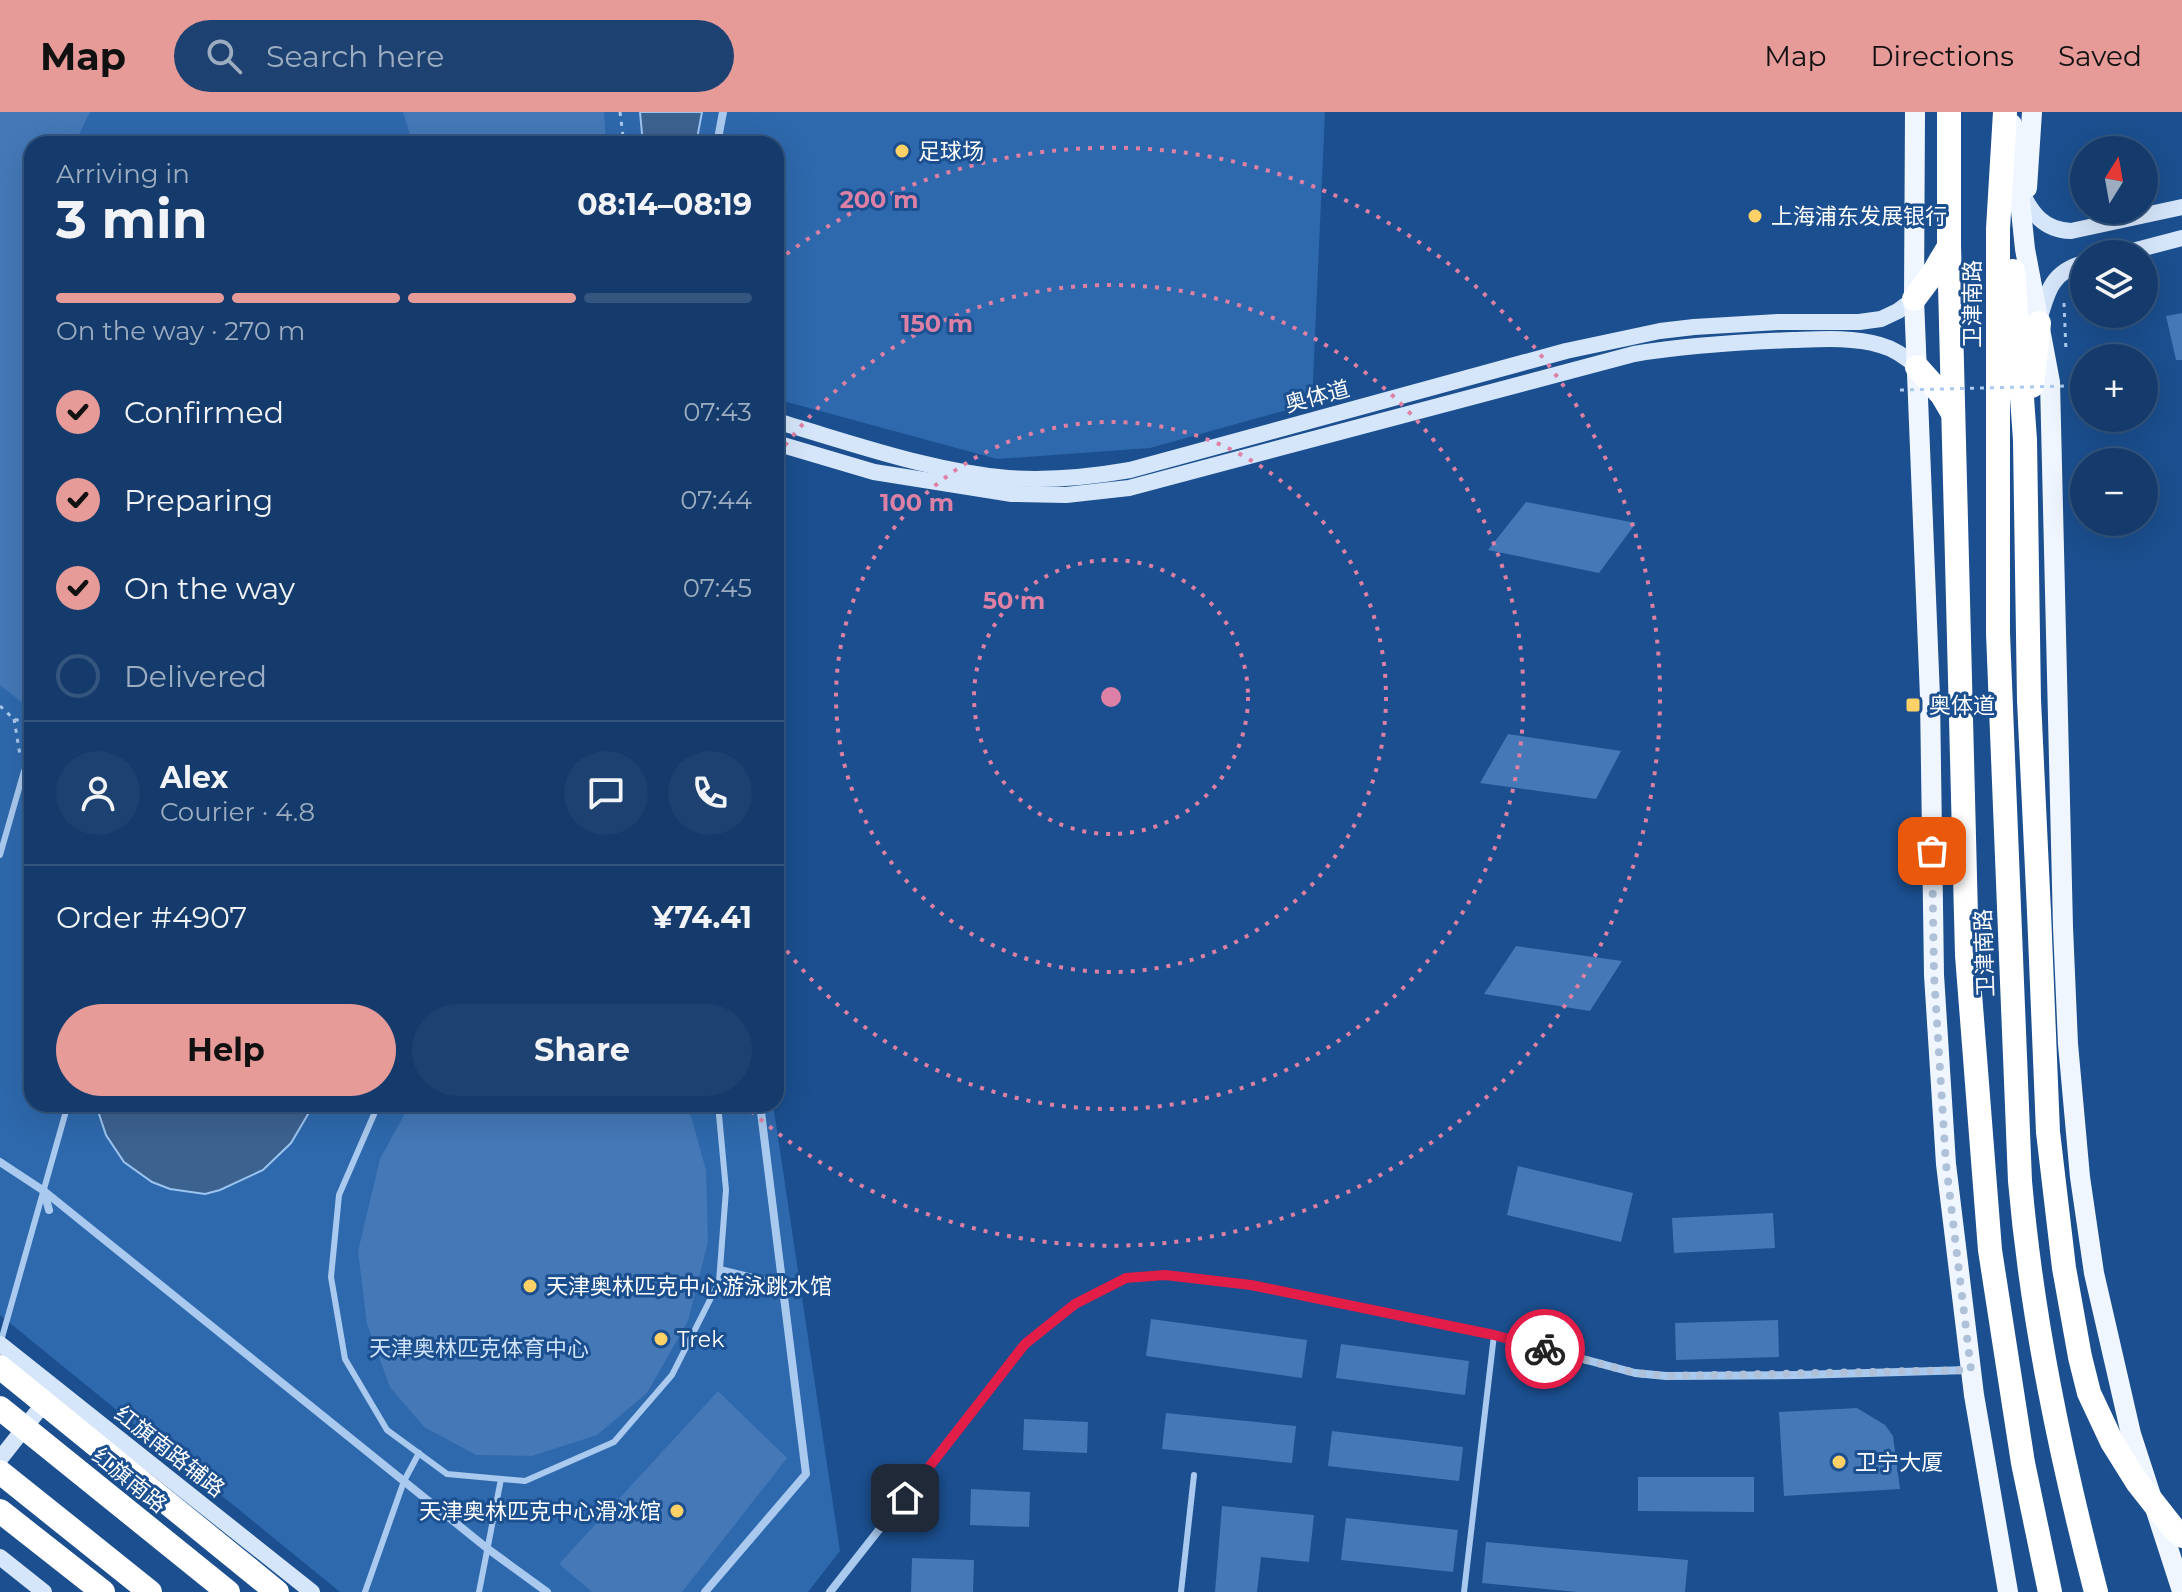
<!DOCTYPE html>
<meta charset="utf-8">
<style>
:root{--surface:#143b6b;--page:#1d4271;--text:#f1f3f6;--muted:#9dadc1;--line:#33557e;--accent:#e69b98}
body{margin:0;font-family:Montserrat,"Noto Sans SC",sans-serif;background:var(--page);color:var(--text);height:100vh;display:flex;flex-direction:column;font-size:30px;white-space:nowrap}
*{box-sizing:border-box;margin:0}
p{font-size:26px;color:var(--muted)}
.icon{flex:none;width:44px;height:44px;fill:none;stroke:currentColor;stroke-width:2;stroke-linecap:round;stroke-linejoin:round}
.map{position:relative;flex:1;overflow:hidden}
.panel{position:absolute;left:24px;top:24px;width:760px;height:976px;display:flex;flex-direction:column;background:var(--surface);border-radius:24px;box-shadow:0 8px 32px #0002,0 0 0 2px var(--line)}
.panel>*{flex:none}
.needle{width:52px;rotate:11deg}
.tools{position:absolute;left:2070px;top:24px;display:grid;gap:16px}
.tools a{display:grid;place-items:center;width:88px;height:88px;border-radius:50%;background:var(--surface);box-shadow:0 8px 32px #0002,0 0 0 2px var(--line);font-size:40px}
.pin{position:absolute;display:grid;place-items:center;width:68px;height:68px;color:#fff;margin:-34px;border-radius:16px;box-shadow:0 4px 12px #0006}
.courier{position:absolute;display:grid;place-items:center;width:80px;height:80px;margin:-40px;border:6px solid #e11d48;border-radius:50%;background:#fff;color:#222;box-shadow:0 2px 10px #0007}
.head em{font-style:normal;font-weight:700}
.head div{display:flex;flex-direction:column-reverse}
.head{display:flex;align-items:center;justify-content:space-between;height:136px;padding:0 32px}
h1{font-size:52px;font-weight:700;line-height:60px}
.bar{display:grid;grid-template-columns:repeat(4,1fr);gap:12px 8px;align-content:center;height:96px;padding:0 32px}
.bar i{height:10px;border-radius:6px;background:var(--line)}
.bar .current{background:var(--accent)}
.bar p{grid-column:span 4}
.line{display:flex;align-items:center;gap:20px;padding:0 32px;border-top:2px solid var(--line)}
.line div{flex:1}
.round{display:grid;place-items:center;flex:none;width:84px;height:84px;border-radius:42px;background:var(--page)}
ol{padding:0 32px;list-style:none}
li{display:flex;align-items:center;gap:24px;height:88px}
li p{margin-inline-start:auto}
li .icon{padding:8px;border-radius:50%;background:var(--accent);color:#111;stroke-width:4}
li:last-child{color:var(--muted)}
li i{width:44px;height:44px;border:4px solid var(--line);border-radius:50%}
.action{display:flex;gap:16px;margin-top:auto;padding:16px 32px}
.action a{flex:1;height:92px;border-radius:48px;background:var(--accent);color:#111;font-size:32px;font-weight:700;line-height:92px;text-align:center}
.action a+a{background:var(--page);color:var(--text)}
header{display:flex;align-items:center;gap:48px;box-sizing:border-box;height:112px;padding:0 40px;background:var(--accent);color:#111}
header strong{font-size:38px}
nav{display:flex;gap:44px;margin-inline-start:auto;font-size:28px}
.search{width:560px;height:72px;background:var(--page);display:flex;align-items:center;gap:20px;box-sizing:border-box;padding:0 28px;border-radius:44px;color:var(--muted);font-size:30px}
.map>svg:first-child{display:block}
</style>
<header>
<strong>Map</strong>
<div class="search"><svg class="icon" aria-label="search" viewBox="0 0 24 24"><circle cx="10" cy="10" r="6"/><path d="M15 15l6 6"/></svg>Search here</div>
<nav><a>Map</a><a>Directions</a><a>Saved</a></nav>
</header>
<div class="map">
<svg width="2182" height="1480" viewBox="0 0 2182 1480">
<rect width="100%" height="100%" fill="#1b4f8f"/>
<!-- green -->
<path fill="#2e69ad" d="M0 0H1325L1312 291 1150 336 997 347 776 287V32H32V992H773L840 1439 808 1480H340L0 1203Z"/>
<!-- water -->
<g fill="#3c6290" stroke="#9cc4f0" stroke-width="2">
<path d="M640 0H702L696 32H643Z"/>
<path d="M98 992H314L291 1031 263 1058 220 1078 205 1082 170 1077 152 1070 124 1050 106 1023 97 996Z"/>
</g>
<!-- building -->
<g fill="#4478b7">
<path d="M0 0H90L74 32H32V194L26 238 32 282V594L20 589 0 573Z"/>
<path d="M403 0H604L606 32H413Z"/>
<path d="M2182 201V248H2176L2166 204Z"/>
<path d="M1526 390 1636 411 1599 461 1488 438Z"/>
<path d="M1508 622 1621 639 1596 687 1480 671Z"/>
<path d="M1516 834 1622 849 1590 899 1484 882Z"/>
<path d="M410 992H683L691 1004 706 1058 708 1130 688 1209 647 1281 597 1323 532 1344 476 1343 424 1315 390 1275 367 1212 358 1139 380 1047Z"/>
<path d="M1518 1054 1633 1081 1621 1130 1507 1103Z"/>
<path d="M1773 1101 1775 1136 1674 1141 1672 1106Z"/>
<path d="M1151 1207 1307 1228 1302 1266 1146 1244Z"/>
<path d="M1778 1208 1779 1245 1676 1248 1675 1211Z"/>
<path d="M1341 1232 1469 1249 1465 1283 1336 1266Z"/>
<path d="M718 1279 787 1346 682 1480H592L559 1452Z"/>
<path d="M1857 1296 1885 1313 1893 1324 1900 1377 1784 1384 1779 1300Z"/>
<path d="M1166 1301 1296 1314 1292 1351 1162 1337Z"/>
<path d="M1024 1307 1088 1310 1087 1341 1023 1338Z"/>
<path d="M1332 1319 1463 1335 1459 1369 1328 1354Z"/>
<path d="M1638 1365H1754V1400L1638 1399Z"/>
<path d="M971 1377 1030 1380 1029 1415 970 1413Z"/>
<path d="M1222 1394 1314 1403 1309 1450 1261 1445 1257 1480H1215Z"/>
<path d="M1346 1406 1458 1418 1453 1460 1341 1448Z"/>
<path d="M1486 1430 1688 1448 1685 1480H1577L1482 1471Z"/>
<path d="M912 1446 974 1448 973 1480H911Z"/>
</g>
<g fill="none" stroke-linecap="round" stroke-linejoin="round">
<!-- path -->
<g stroke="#a9c9ee" stroke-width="3" stroke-dasharray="4 6" stroke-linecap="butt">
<path d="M620 0 624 32"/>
<path d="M2064 191 2066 239"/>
<path d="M0 594 14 607 32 613"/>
<path d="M14 607 20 643"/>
</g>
<!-- lane -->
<g stroke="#a9c9ee" stroke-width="6">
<path d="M0 743 24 659 32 650"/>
<path d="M381 992 375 1000 339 1083 331 1165 345 1247 387 1318 447 1362 525 1369 614 1330 672 1263 719 1170 726 1078 718 992"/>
<path d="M720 1157 782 1172"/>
<path d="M1 1229 68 992"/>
<path d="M365 1480 404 1369 419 1341"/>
<path d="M479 1480 501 1367"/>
<path d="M1181 1480 1194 1363"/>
<path d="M1464 1480 1494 1223"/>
</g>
<!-- street -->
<g stroke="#a9c9ee" stroke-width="8">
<path d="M717 32 723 0"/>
<path d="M0 1050 44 1079 49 1098"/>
<path d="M44 1079 488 1437 547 1480"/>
<path d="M705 1480 806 1362 760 992"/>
<path d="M830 1480 1025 1232 1075 1192 1126 1166 1165 1163 1251 1173 1494 1223 1635 1261 1666 1264 1799 1263 1969 1258"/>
</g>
<!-- secondary -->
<g stroke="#d6e6fa" stroke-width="16">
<path d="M2021 79C2032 102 2044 118 2071 119L2182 95"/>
<path d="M2121 142 2182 126"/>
<path d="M2039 209C2047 180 2052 159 2084 151"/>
<path d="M776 309C852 331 929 359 1008 366 1049 369 1090 365 1130 358L1566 239 1660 219 1694 215 1778 210H1859L1881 207 1898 199 1914 187"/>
<path d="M776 331 874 360 1012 382 1066 383 1129 376 1634 242C1688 233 1740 230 1794 228 1822 227 1853 225 1880 233 1895 237 1906 245 1917 255"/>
<path d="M0 1232 312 1480"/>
<path d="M0 1347 49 1285"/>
<path d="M0 1445 44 1480"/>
</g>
<!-- primary -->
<g stroke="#f0f6ff" stroke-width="20">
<path d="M1915 0 1914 187 1930 585 1934 863 1946 1052 1974 1283 2008 1480"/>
<path d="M2012 12 2025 137 2050 270 2063 815 2068 932 2080 1065 2094 1161 2131 1322 2182 1479"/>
<path d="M2027 76 2032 0"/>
</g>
<!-- highway -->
<g stroke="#fff" stroke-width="24">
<path d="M1949 0V133L1967 843 1990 1138 2023 1351 2050 1480"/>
<path d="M2005 0 1998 117V521L2020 1069C2032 1208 2061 1345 2096 1480"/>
<path d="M2013 159 2025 328 2029 588 2039 800"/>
<path d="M1914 187 1932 163 1948 136"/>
<path d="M1917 255 1942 283 1952 300"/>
<path d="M2032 274 2039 211"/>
<path d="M0 1360 150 1480"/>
<path d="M0 1399 103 1480"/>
</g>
<!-- path-bridge -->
<path stroke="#a9c9ee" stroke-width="3" stroke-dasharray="4 6" stroke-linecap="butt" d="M1900 278 2067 274"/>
<!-- highway-bridge -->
<g stroke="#fff" stroke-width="24">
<path d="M2039 800 2048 1020 2064 1156 2080 1245 2089 1281 2112 1330 2137 1370 2174 1417 2182 1424"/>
<path d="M0 1255 277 1480"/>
<path d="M0 1296 228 1480"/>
</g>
</g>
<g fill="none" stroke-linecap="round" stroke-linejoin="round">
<!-- done -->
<path stroke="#afc1d8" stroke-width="8" stroke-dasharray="0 14.4" d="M1545 1237 1635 1261 1666 1264 1971 1258 1946 1052 1934 863 1932 739"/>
<!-- route -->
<path stroke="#e11d48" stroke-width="10" d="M905 1386 1025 1232 1075 1192 1126 1166 1165 1163 1251 1173 1494 1223 1545 1237"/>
</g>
<!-- distance rings -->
<g fill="none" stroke="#dd80a5" stroke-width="4" stroke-dasharray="4 8">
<circle cx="1111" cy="585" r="137"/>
<circle cx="1111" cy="585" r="275"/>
<path d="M778 343A412 412 0 1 1 778 827"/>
<path d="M777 149A549 549 0 1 1 744 993"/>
</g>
<!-- markers -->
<g fill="#ffd166" stroke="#1b4f8f" stroke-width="3">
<circle cx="902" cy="39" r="8"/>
<circle cx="1755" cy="104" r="8"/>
<rect x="1905" y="585" width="16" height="16" rx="4"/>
<circle cx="530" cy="1174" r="8"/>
<circle cx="661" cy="1227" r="8"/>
<circle cx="1839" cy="1350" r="8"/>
<circle cx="677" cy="1399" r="8"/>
</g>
<g text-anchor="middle" stroke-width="6" stroke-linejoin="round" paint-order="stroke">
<!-- poi labels -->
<g font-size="22" fill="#fff" stroke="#1b4f8f" text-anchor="start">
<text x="918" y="47">足球场</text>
<text x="1771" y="112">上海浦东发展银行</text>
<text x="1929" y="601">奥体道</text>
<text x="546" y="1182">天津奥林匹克中心游泳跳水馆</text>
<text x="677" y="1235">Trek</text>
<text x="1855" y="1358">卫宁大厦</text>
<text x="661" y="1407" text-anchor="end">天津奥林匹克中心滑冰馆</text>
</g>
<!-- street labels -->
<g font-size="22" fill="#fff" stroke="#1b4f8f">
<text transform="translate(1972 192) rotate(-90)" y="8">卫津南路</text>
<text transform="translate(1317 284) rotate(-15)" y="8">奥体道</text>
<text transform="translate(1984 841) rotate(-92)" y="8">卫津南路</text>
<text transform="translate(170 1339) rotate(38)" y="8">红旗南路辅路</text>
<text transform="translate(130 1368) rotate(39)" y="8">红旗南路</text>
</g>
<!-- park labels -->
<g font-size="22" fill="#cfe3fa" stroke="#1b4f8f">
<text x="479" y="1244">天津奥林匹克体育中心</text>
</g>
</g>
<circle cx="1111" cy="585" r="12" fill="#dd80a5" stroke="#1b4f8f" stroke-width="4"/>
<g font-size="24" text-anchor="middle" font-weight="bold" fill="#dd80a5" stroke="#1b4f8f" stroke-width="6" stroke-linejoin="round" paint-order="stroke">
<text x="879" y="96">200 m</text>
<text x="937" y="220">150 m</text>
<text x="917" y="399">100 m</text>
<text x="1014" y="497">50 m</text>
</g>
</svg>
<div class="tools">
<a><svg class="needle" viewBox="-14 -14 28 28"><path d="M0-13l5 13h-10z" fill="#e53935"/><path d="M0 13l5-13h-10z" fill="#9dadc1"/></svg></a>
<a><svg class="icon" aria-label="layers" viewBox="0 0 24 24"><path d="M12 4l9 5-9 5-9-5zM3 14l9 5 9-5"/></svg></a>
<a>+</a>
<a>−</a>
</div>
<div class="pin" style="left:1932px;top:739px;background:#ea580c"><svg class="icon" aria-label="bag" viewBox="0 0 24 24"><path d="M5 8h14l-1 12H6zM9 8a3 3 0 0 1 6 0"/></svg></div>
<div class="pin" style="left:905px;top:1386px;background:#1f2937"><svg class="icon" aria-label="home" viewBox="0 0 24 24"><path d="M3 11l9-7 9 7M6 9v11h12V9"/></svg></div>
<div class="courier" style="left:1545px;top:1237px"><svg class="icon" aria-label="bike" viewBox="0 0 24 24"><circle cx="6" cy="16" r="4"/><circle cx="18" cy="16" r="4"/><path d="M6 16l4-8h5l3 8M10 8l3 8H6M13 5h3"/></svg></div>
<section class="panel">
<div class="head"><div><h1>3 min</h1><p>Arriving in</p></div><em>08:14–08:19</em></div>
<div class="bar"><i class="current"></i><i class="current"></i><i class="current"></i><i></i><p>On the way · 270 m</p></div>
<ol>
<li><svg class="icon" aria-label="check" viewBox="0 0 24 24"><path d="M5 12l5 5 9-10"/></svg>Confirmed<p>07:43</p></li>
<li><svg class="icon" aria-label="check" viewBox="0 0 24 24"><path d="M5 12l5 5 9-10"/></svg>Preparing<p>07:44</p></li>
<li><svg class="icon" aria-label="check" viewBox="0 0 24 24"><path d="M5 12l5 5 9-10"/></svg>On the way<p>07:45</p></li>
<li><i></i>Delivered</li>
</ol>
<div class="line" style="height:144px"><a class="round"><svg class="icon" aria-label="person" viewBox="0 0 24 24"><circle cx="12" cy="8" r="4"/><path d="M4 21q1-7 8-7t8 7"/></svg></a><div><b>Alex</b><p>Courier · 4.8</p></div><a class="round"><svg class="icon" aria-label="chat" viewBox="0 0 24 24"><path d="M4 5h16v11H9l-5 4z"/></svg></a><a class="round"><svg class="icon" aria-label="phone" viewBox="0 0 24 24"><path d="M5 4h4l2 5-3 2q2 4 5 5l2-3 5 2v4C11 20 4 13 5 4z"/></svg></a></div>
<div class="line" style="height:104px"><div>Order #4907</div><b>¥74.41</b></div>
<div class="action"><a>Help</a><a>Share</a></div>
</section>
</div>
